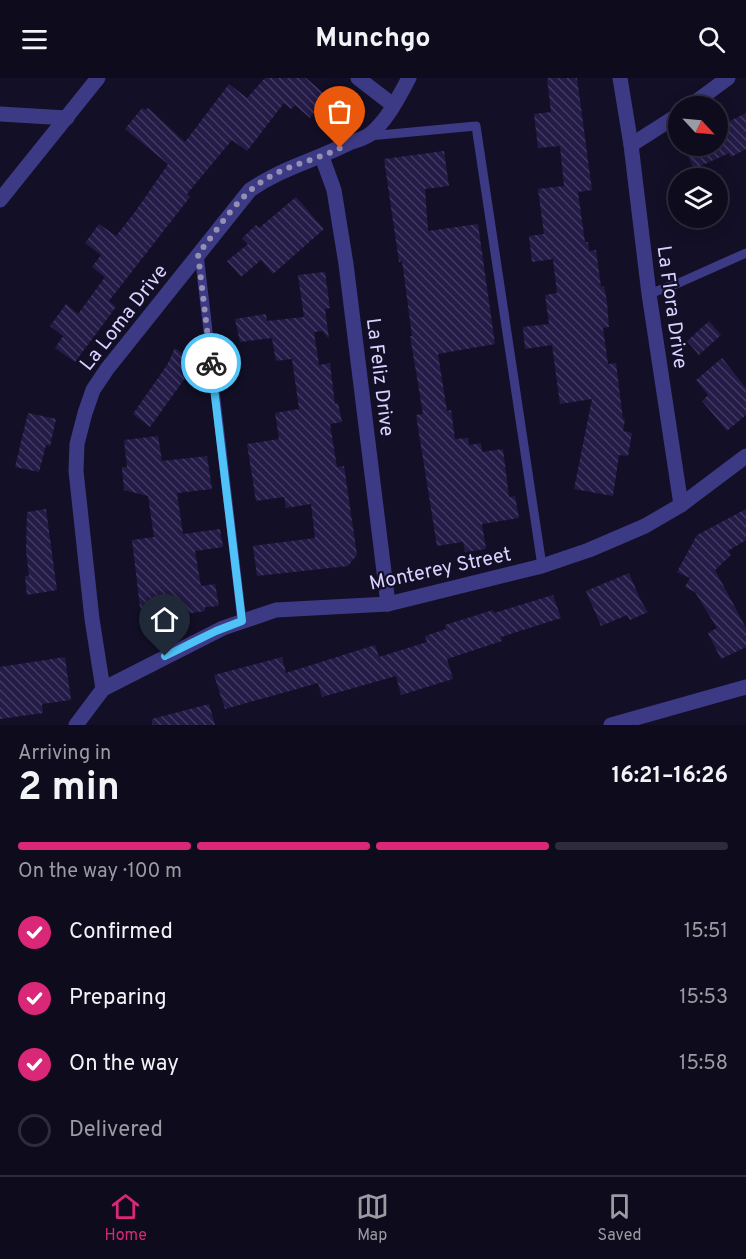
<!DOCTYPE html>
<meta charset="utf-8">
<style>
:root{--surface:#0e0b1c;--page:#171425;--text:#f1f3f6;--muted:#9b9ba3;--line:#2e2b3b;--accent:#db2777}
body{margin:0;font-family:Overpass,sans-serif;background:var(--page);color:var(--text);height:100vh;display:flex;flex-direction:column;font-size:22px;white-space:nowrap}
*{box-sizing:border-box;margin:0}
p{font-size:20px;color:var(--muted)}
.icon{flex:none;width:33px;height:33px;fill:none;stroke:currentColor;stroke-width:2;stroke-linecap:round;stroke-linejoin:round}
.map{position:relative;height:647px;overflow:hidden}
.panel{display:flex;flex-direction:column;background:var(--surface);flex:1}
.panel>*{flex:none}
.needle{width:39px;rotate:116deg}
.controls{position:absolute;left:668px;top:18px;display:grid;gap:12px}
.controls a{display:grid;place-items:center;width:60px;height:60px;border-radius:50%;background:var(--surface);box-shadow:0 3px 15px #0003,0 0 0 2px var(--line);font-size:30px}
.pin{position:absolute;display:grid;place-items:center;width:51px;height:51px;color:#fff;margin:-62px -26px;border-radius:50% 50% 50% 0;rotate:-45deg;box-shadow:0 0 6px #0007}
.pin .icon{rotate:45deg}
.courier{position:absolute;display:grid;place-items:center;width:60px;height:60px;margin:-30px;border:4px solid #4fc3f7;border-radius:50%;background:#fff;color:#222;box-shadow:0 2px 8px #0007}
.head em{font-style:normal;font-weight:700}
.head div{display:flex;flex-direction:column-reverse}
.head{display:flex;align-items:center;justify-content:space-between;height:102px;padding:0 18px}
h1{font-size:39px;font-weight:700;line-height:45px}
.bar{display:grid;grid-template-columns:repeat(4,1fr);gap:9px 6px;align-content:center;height:72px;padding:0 18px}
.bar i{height:8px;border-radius:4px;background:var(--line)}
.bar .selected{background:var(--accent)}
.bar p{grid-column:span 4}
ol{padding:0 18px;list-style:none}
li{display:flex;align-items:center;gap:18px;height:66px}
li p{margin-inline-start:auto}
li .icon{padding:6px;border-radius:50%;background:var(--accent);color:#fff;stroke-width:4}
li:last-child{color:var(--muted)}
li i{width:33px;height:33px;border:3px solid var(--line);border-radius:50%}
header{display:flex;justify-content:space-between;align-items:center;height:78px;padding:0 18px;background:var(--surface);font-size:27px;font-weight:700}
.tabs{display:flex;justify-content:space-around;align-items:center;height:84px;border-top:2px solid var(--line);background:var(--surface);font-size:16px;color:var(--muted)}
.tabs a{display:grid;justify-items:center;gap:3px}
.tabs .selected{color:var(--accent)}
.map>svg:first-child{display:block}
</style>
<header><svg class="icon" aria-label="menu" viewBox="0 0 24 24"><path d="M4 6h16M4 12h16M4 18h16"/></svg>Munchgo<svg class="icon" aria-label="search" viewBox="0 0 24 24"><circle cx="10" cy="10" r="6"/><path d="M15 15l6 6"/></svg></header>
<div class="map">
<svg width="746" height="647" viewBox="0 0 746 647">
<defs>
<pattern id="building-back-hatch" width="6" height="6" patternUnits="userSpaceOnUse" patternTransform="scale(1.5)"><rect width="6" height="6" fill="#241b47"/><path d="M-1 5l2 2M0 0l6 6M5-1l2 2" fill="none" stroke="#433b63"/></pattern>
</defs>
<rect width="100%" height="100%" fill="#130f26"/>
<!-- building -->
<g fill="url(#building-back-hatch)">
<path d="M265 0H306L327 18 310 40 295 27 291 31 284 25 247 73 232 62 187 116 190 119 109 223 116 229 75 284 55 270 63 258 50 248 66 226 78 236 105 199 92 189 101 177 85 165 99 146 116 158 135 134 168 86 125 51 142 30 146 32 148 30 185 64 229 6 247 20Z"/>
<path d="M547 0H577L592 112 578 114 585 164H588L589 173 596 172 601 209 604 208 607 224 609 249 603 250 608 286 616 285 623 341H625L623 353 632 355 628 378 619 377 613 418 574 411 592 321 560 326 552 267 525 271 523 249 549 246 545 217 557 215 553 181 532 184 529 158 544 156 538 111 564 108 560 68 538 70 534 36 551 34Z"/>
<path d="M746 35V71L731 79 729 75 694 91 683 68H717V54L724 51 722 47Z"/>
<path d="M444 73 449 108 425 111 428 153 478 146 495 266 438 276 447 333 451 332 455 361 468 360 469 367 481 365 482 374 503 371 509 419 515 418 519 440 482 446 486 471 465 474 463 464 437 468 416 337 423 336 410 258H412L402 183 399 184 384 81Z"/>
<path d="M296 119 324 151 273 196 261 182 241 199 227 183 248 166 242 160 256 147 259 150Z"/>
<path d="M325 194 330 230 325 231 329 261 322 253 314 254 319 287 330 285 335 326 338 325 342 344 330 346 337 389 344 388 357 477 348 488 257 498 253 468 315 460 311 426 286 430 284 419 256 423 247 366 279 361 275 335 299 331 292 281 276 283 272 260 240 264 235 241 266 236 267 243 304 239 298 197Z"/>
<path d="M709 243 721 257 699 277 687 263Z"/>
<path d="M175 270 196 285 150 349 133 336 167 287Z"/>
<path d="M722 280 746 310V337L727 353 702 323 708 317 696 302Z"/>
<path d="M28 335 56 341 50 368 46 367 39 394 15 389Z"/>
<path d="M158 358 162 383 207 378 212 411 177 415 183 456 220 451 223 469 195 473 201 508 215 506 219 528 205 529V533L165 539 167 551 143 555 132 462 154 459 148 418 124 412 122 389H127L124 362Z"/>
<path d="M46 431 57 512 27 517 25 498H29L26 472 27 434Z"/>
<path d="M746 431V462L728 473 731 477 715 492 746 550V569L721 581 708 555 717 550 695 514 685 509 690 500 677 494 697 457Z"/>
<path d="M629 495 641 523 648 534 630 542 627 537 601 548 586 513Z"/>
<path d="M553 517 561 540 501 559 502 563 447 581 453 601 401 617 396 598 322 619 318 605 225 631 214 597 282 579 286 595 375 567 379 579 427 564 425 558 446 551 445 547 493 532 494 535Z"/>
<path d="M65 579 71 622 42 626 43 635 0 641V589Z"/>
<path d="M209 626 215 647H152V641Z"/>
</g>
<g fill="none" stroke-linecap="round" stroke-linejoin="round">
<!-- lane -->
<g stroke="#3d3a85" stroke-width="9">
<path d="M369 58 476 48 542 488"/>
<path d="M199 176 242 543"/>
<path d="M649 216 681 204 746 175"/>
</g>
<!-- street -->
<g stroke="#3d3a85" stroke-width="15">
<path d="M358 0 393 27"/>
<path d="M620 0 631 67 649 216 681 427"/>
<path d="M690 28 728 0"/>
<path d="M0 36 67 40"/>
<path d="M631 67 678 37"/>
<path d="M322 79 334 112 346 186 388 526"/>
<path d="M0 122 98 0"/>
<path d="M103 611 92 541 76 393 77 366 85 335 93 312 107 291 250 112C282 90 313 83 347 66 354 63 363 61 369 57 387 43 398 20 409 0"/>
<path d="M76 647 103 611 223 550 276 532 388 526 542 488 589 472 645 448 681 427 746 378"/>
<path d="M611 647 746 609"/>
</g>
</g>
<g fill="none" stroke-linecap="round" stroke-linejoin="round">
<!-- done -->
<path stroke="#948fb3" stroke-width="6" stroke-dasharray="0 10.8" d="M211 285 198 176C220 149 240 114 271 98 293 86 318 81 340 70"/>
<!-- route -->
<path stroke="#4fc3f7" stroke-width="8" d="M165 578 216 553 242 543 211 285"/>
</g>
<g text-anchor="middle" stroke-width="4.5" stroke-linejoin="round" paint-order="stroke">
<!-- street labels -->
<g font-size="20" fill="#d9d4ff" stroke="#130f26">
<text transform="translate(673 229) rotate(82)" y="7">La Flora Drive</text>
<text transform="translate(123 239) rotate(-52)" y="7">La Loma Drive</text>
<text transform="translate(381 299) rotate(83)" y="7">La Feliz Drive</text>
<text transform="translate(440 490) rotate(-12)" y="7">Monterey Street</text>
</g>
</g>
</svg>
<div class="controls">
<a><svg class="needle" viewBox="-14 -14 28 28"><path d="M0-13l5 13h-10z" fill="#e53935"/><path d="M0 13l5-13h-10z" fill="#9b9ba3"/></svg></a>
<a><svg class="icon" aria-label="layers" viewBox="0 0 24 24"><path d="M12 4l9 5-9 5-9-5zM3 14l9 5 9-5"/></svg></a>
</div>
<div class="pin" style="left:340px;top:70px;background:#ea580c"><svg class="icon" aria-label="bag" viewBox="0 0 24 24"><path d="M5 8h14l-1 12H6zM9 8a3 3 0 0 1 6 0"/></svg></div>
<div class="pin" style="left:165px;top:578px;background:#1f2937"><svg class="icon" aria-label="home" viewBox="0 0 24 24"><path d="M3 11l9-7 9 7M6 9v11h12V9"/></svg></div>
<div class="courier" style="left:211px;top:285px"><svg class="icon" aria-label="bike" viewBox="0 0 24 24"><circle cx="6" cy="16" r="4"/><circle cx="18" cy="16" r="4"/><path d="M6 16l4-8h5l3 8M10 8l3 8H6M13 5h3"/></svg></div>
</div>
<section class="panel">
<div class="head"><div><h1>2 min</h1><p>Arriving in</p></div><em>16:21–16:26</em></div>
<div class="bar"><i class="selected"></i><i class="selected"></i><i class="selected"></i><i></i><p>On the way · 100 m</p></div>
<ol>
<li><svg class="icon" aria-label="check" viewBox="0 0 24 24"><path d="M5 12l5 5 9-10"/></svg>Confirmed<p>15:51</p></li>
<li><svg class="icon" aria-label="check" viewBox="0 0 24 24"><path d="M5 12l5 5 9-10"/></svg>Preparing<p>15:53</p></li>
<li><svg class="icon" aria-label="check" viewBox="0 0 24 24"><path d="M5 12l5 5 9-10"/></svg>On the way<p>15:58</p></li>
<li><i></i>Delivered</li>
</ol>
</section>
<nav class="tabs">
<a class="selected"><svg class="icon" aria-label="home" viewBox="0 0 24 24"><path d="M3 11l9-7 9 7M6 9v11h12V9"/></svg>Home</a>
<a><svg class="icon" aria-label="map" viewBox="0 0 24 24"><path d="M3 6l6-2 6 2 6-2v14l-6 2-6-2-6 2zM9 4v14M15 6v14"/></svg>Map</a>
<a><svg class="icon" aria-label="saved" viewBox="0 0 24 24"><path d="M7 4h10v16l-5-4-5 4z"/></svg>Saved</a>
</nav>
